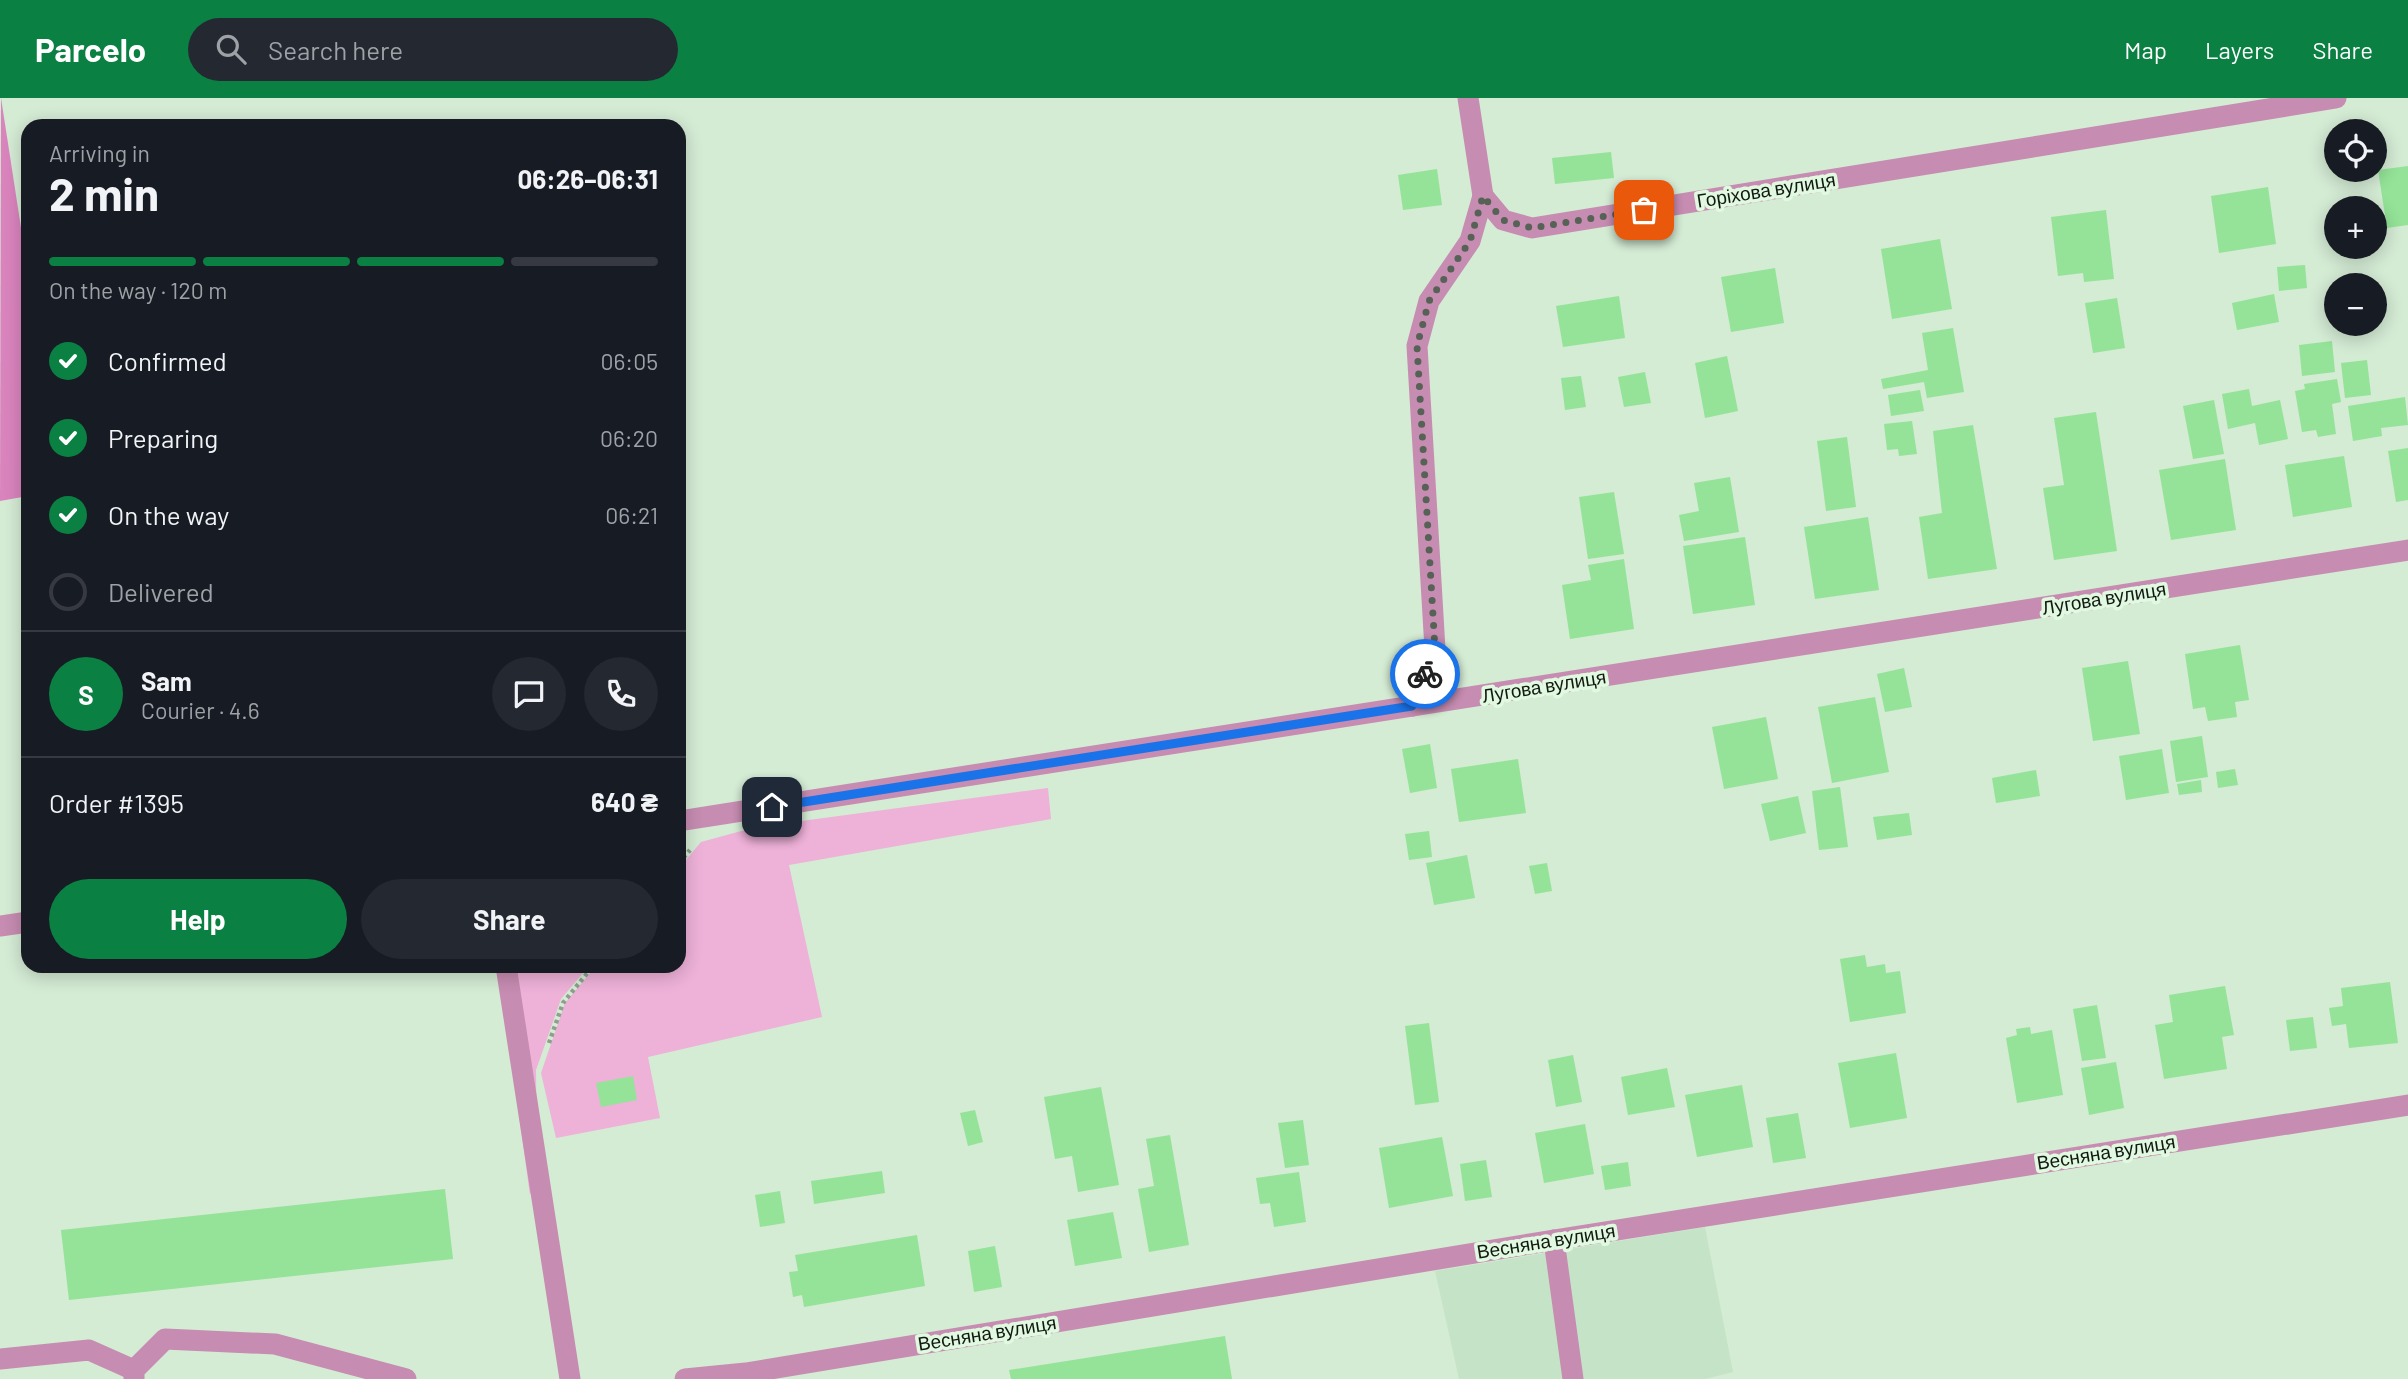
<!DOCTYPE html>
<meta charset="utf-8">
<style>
:root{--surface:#171b24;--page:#242831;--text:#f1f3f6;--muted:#9ea1a6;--line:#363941;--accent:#0b8043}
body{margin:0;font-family:Barlow,sans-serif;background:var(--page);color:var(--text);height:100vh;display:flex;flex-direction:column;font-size:26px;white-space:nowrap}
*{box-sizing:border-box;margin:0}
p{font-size:23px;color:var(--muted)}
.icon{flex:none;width:38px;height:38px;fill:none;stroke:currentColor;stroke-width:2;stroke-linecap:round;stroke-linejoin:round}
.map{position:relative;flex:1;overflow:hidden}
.side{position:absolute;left:21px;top:21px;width:665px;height:854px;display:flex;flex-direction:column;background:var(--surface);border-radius:21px;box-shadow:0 4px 18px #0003}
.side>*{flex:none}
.fabs{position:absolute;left:2324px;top:21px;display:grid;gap:14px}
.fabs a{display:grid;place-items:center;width:63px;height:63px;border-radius:50%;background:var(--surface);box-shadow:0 4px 18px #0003;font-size:35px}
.pin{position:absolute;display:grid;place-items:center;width:60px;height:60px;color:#fff;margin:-30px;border-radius:14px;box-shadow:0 4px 10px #0006}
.courier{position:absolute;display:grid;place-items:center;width:70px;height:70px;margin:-35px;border:5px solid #1a73e8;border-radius:50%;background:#fff;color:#222;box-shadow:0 2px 9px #0007}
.overview em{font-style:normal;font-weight:700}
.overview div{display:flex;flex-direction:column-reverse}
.overview{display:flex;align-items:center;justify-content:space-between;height:119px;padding:0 28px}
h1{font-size:46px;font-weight:700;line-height:52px}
.bar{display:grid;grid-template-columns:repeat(4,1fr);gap:10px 7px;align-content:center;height:84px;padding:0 28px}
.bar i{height:9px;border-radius:5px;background:var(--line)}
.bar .on{background:var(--accent)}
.bar p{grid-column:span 4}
.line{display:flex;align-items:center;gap:18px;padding:0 28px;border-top:2px solid var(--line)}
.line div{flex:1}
.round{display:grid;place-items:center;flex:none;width:74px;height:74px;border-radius:37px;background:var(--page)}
ol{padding:0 28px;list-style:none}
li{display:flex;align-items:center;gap:21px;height:77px}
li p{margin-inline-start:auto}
li .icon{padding:7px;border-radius:50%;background:var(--accent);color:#fff;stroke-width:4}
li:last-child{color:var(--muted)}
li i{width:38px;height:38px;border:4px solid var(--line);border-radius:50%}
.cta{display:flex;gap:14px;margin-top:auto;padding:14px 28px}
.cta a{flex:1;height:80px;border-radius:42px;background:var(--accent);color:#fff;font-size:28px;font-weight:700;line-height:80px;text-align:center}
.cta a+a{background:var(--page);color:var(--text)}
header{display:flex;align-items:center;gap:42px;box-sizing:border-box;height:98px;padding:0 35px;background:var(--accent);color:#fff}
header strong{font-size:33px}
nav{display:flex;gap:38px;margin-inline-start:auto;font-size:24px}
.search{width:490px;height:63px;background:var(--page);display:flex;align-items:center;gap:18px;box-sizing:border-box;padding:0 24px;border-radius:38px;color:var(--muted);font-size:26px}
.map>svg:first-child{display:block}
</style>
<header>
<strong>Parcelo</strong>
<div class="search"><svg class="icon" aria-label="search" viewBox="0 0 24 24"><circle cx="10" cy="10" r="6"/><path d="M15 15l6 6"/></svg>Search here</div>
<nav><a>Map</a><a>Layers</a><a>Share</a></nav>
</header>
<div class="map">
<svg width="2408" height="1281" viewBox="0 0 2408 1281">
<rect width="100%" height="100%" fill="#d4ebd4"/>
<!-- built -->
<path fill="#c5e3c6" d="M1705 1129 1733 1274 1705 1281H1459L1435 1173Z"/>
<!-- green -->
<g fill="#eeb1d8">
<path d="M1048 690 1051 721 789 767 822 919 648 959 660 1020 556 1040 541 975 565 905 596 868H679V770L701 744 756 729Z"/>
<path d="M515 868H589L561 901 536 972 537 1079 530 1097 503 902Z"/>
</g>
<!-- forest -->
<path fill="#da84be" d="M1 0 28 175V398L0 403Z"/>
<!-- building -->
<g fill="#94e398">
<path d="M1611 54 1614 80 1555 86 1552 60Z"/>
<path d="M2408 68V127L2387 130 2378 72Z"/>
<path d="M1437 71 1442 107 1403 112 1398 77Z"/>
<path d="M2268 89 2276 146 2219 155 2211 98Z"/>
<path d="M2106 112 2114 181 2084 184 2083 175 2058 178 2051 119Z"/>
<path d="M1940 141 1952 211 1892 221 1881 151Z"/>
<path d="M2305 167 2307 190 2279 193 2277 169Z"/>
<path d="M1775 170 1784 225 1731 234 1721 179Z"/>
<path d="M2274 196 2279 224 2237 232 2232 205Z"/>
<path d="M1619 198 1625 240 1563 249 1556 208Z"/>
<path d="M2117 200 2125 250 2093 255 2085 205Z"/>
<path d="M1953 230 1964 294 1927 300 1924 284 1883 291 1881 281 1928 272 1922 235Z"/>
<path d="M2332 243 2335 274 2302 278 2299 247Z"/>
<path d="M1727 258 1738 313 1705 320 1695 265Z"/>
<path d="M2367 262 2371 297 2345 300 2341 265Z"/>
<path d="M1645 274 1651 305 1624 309 1618 279Z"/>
<path d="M1581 278 1586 309 1565 312 1561 280Z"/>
<path d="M2337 281 2341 304 2332 306 2336 336 2318 339 2316 332 2302 334 2295 293 2305 291 2304 286Z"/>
<path d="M2249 291 2252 308 2280 302 2288 341 2259 347 2255 325 2228 331 2222 296Z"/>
<path d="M1920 292 1924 313 1891 318 1888 297Z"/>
<path d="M2405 299 2408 327 2381 330 2382 338 2353 343 2348 308Z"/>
<path d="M2214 302 2224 356 2193 361 2183 308Z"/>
<path d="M2096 314 2117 453 2054 462 2043 390 2064 387 2054 320Z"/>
<path d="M1912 323 1917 356 1899 358 1898 351 1887 352 1884 326Z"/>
<path d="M1973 327 1997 471 1928 481 1919 419 1942 415 1933 333Z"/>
<path d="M1847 339 1856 409 1826 413 1817 343Z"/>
<path d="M2408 350V402L2396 404 2388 353Z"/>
<path d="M2344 358 2352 409 2293 419 2285 367Z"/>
<path d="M2225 361 2236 432 2171 442 2159 372Z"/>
<path d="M1730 379 1739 434 1684 443 1679 417 1699 413 1694 385Z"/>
<path d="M1614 394 1624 456 1588 461 1579 399Z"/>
<path d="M1868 419 1879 492 1815 501 1804 429Z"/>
<path d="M1745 439 1755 507 1693 516 1683 448Z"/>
<path d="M1624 461 1634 531 1570 541 1562 487 1591 482 1588 467Z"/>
<path d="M2240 547 2249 602 2235 604 2237 619 2208 623 2205 609 2193 611 2185 556Z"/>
<path d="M2128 563 2140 636 2093 643 2082 570Z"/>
<path d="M1904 570 1912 609 1885 614 1877 576Z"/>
<path d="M1875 599 1889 674 1832 685 1818 609Z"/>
<path d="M1766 619 1778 681 1724 691 1712 629Z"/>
<path d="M2202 638 2208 679 2176 684 2170 643Z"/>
<path d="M1430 646 1437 690 1410 695 1402 651Z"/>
<path d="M2162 651 2169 695 2126 702 2119 658Z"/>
<path d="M1518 661 1526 715 1459 724 1451 671Z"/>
<path d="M2235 671 2238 687 2218 690 2216 674Z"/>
<path d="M2036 672 2040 698 1996 705 1992 680Z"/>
<path d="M2201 682 2202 694 2179 697 2177 686Z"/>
<path d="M1840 689 1848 749 1819 752 1812 693Z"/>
<path d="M1798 698 1806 735 1770 743 1761 706Z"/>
<path d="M1909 715 1912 737 1877 742 1873 719Z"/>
<path d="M1429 733 1432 759 1409 762 1405 736Z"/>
<path d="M1467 757 1475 800 1434 807 1426 765Z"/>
<path d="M1547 765 1552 793 1535 796 1529 768Z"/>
<path d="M1865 857 1867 869 1885 866 1886 875 1900 873 1906 915 1850 924 1840 861Z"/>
<path d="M2390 884 2398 945 2349 950 2346 926 2332 928 2329 910 2343 908 2341 890Z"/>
<path d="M2225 888 2234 937 2222 939 2227 971 2164 981 2155 927 2173 924 2169 897Z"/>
<path d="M2097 907 2106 960 2082 963 2073 911Z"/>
<path d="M2313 919 2317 950 2290 953 2286 922Z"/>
<path d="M1429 925 1439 1004 1415 1007 1405 928Z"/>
<path d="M2030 929 2031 936 2052 932 2063 997 2017 1005 2006 940 2017 937 2016 931Z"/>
<path d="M1896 955 1907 1020 1850 1030 1838 965Z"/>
<path d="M1573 957 1582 1004 1556 1009 1548 962Z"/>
<path d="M2116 964 2124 1010 2089 1017 2081 970Z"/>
<path d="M1667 970 1675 1009 1628 1017 1621 979Z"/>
<path d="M633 978 637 1002 601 1009 596 985Z"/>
<path d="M1742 987 1753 1049 1697 1059 1685 997Z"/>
<path d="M1101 989 1119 1087 1078 1094 1072 1058 1055 1061 1044 999Z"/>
<path d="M975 1012 983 1044 968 1048 960 1015Z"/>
<path d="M1798 1015 1806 1060 1773 1065 1766 1020Z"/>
<path d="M1303 1022 1309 1067 1285 1070 1278 1025Z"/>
<path d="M1585 1026 1594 1076 1544 1085 1535 1035Z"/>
<path d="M1170 1037 1189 1147 1149 1154 1138 1091 1154 1088 1146 1041Z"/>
<path d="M1442 1039 1453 1098 1389 1110 1379 1050Z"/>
<path d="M1486 1062 1492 1099 1465 1103 1460 1066Z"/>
<path d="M1628 1064 1631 1088 1605 1092 1601 1068Z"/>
<path d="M882 1073 885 1095 814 1106 811 1083Z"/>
<path d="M1299 1074 1306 1124 1274 1129 1270 1105 1260 1106 1256 1080Z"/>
<path d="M445 1091 453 1161 69 1202 61 1132Z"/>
<path d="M780 1093 785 1125 760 1129 755 1097Z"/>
<path d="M1113 1114 1122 1160 1075 1168 1067 1122Z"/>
<path d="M917 1137 925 1188 804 1209 802 1197 793 1199 789 1174 798 1173 795 1157Z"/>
<path d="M995 1148 1002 1189 974 1194 968 1153Z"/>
<path d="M1225 1238 1232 1281H1011L1009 1272Z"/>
</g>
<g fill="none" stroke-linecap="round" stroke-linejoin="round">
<!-- path -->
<g stroke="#8e9f8e" stroke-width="4.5" stroke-dasharray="3.5 3.5" stroke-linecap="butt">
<path d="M679 765 690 752"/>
<path d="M549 945 563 905 593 868"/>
</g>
<!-- minor -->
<g stroke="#c68cb1" stroke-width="21">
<path d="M1468 0 1483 98"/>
<path d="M1412 608 1435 551 1417 248 1429 203 1470 143 1483 98 1503 122 1532 130 2336 0"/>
<path d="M679 723 2408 452"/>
<path d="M0 828 28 824"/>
<path d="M506 868 570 1281"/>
<path d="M1554 1142 1573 1281"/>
<path d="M0 1261 89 1252 134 1272"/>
<path d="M134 1281V1272L165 1241 275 1246 406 1281"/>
<path d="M685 1281 746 1275 1554 1142 2408 1007"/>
</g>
</g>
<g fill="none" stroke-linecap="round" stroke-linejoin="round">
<!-- done -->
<path stroke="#556255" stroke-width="7" stroke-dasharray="0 12.6" d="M1425 576 1435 551 1417 248 1429 203 1470 143 1483 98 1503 122 1532 130 1644 112"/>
<!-- route -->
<path stroke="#1a73e8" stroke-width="9" d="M772 709 1412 608 1425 576"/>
</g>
<g text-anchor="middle" stroke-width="7" stroke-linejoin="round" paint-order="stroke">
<!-- street labels -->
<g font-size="19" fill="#111911" stroke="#e1f9e1">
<text transform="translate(1766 92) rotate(-9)" y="7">Горіхова вулиця</text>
<text transform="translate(2104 500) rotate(-9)" y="7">Лугова вулиця</text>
<text transform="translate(1544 588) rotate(-9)" y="7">Лугова вулиця</text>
<text transform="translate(2106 1054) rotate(-9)" y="7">Весняна вулиця</text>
<text transform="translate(1546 1143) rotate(-9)" y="7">Весняна вулиця</text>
<text transform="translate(987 1235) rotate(-9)" y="7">Весняна вулиця</text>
</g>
</g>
</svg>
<div class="fabs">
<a><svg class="icon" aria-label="locate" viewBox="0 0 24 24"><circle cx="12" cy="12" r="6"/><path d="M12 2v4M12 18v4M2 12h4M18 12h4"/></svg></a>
<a>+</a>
<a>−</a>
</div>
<div class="pin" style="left:1644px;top:112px;background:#ea580c"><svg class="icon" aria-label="bag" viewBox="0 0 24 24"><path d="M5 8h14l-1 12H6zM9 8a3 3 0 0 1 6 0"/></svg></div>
<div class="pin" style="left:772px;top:709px;background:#1f2937"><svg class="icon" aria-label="home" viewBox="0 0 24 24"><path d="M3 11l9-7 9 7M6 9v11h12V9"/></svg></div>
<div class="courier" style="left:1425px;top:576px"><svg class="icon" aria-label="bike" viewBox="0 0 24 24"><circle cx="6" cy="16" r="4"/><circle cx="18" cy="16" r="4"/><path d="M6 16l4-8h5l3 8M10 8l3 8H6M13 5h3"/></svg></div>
<section class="side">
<div class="overview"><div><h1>2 min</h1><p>Arriving in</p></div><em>06:26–06:31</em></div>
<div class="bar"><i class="on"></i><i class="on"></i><i class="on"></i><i></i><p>On the way · 120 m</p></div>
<ol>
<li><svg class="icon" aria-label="check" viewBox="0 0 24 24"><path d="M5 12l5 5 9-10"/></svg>Confirmed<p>06:05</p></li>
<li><svg class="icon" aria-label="check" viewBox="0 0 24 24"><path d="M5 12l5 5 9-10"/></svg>Preparing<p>06:20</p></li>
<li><svg class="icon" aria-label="check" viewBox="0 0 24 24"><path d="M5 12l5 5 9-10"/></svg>On the way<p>06:21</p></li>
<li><i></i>Delivered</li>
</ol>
<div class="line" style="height:126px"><b class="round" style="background:var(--accent);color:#fff">S</b><div><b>Sam</b><p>Courier · 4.6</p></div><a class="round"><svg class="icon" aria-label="chat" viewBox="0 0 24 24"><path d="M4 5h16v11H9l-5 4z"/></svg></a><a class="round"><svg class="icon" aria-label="phone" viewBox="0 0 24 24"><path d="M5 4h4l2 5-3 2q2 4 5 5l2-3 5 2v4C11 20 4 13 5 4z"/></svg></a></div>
<div class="line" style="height:91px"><div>Order #1395</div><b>640 ₴</b></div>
<div class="cta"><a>Help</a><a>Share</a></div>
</section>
</div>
